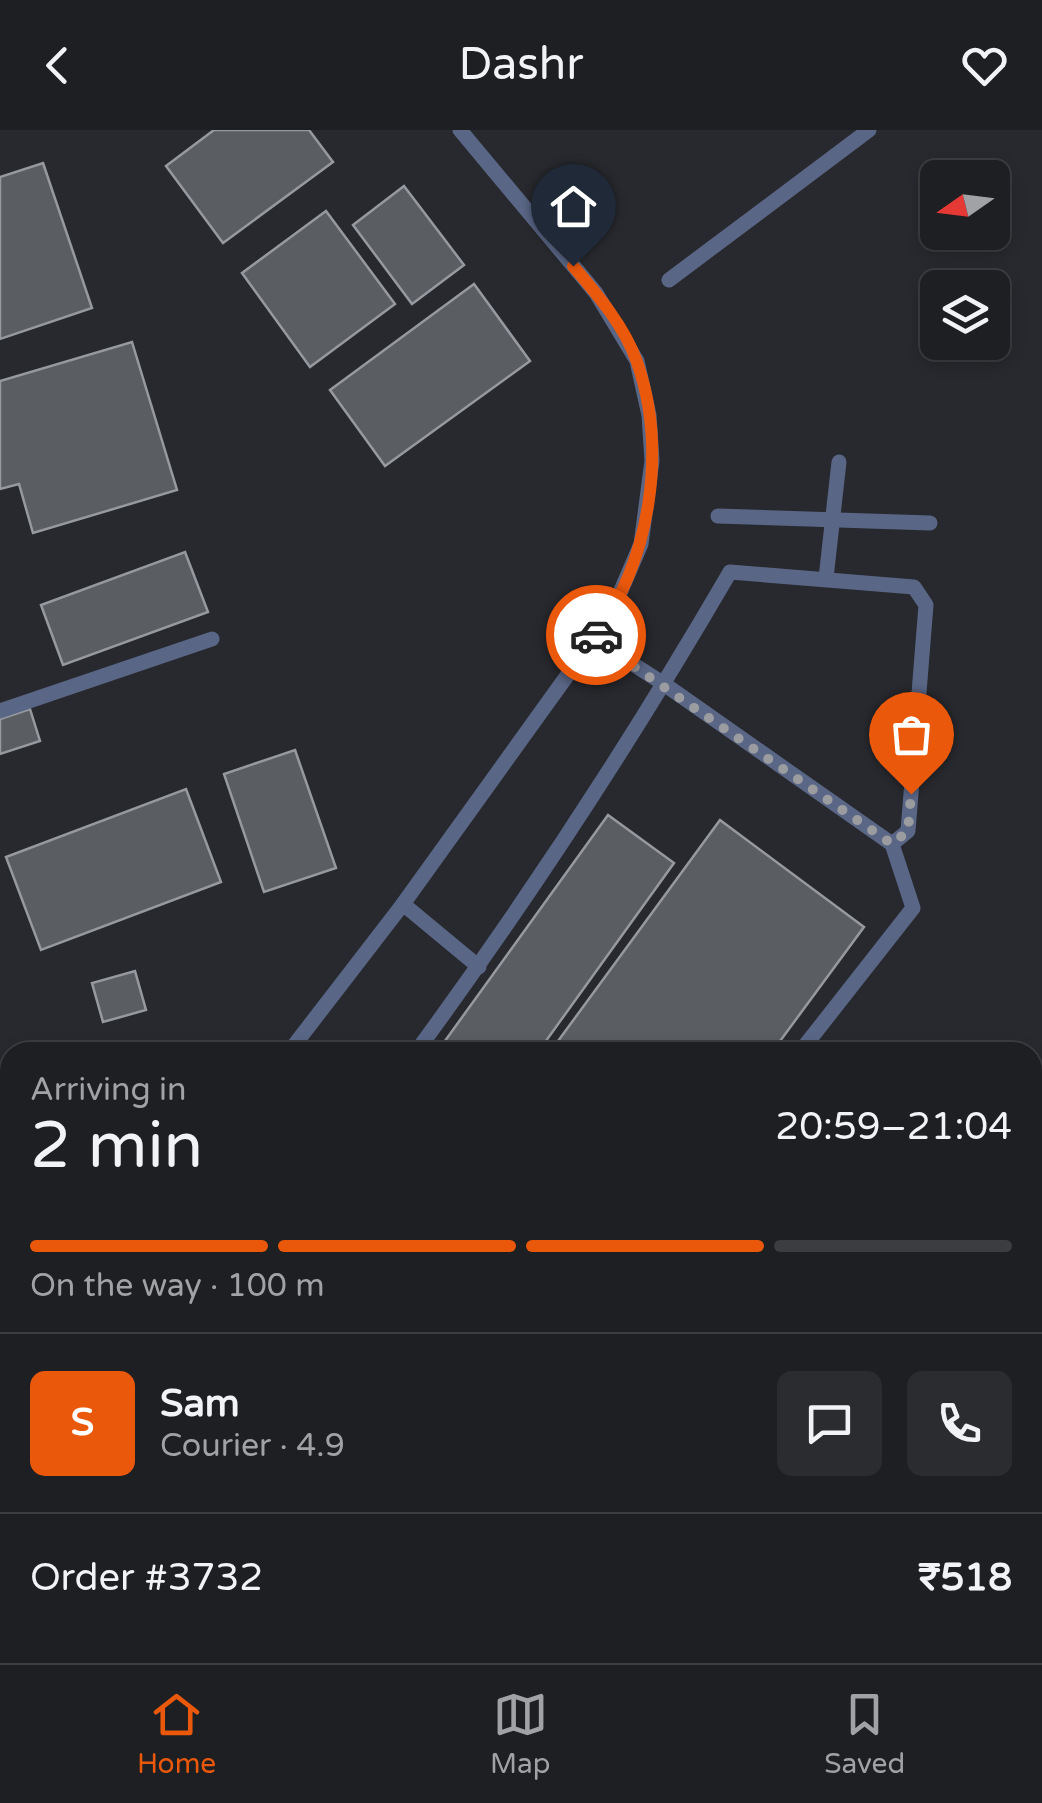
<!DOCTYPE html>
<meta charset="utf-8">
<style>
:root{--surface:#1d1f22;--page:#2a2c2f;--text:#f1f3f6;--muted:#a0a2a5;--line:#3b3d40;--accent:#ea580c}
body{margin:0;font-family:"Varela Round",sans-serif;background:var(--page);color:var(--text);height:100vh;display:flex;flex-direction:column;font-size:38px;white-space:nowrap}
*{box-sizing:border-box;margin:0}
p{font-size:32px;color:var(--muted)}
.icon{flex:none;width:55px;height:55px;fill:none;stroke:currentColor;stroke-width:2;stroke-linecap:round;stroke-linejoin:round}
.map{position:relative;flex:1;overflow:hidden}
.details{position:absolute;left:0px;top:912px;width:1042px;height:622px;display:flex;flex-direction:column;background:var(--surface);border-radius:30px 30px 0 0;box-shadow:0 5px 15px #0003,0 0 0 2px var(--line)}
.details>*{flex:none}
.needle{width:65px;rotate:256deg}
.tools{position:absolute;left:920px;top:30px;display:grid;gap:20px}
.tools a{display:grid;place-items:center;width:90px;height:90px;border-radius:15px;background:var(--surface);box-shadow:0 5px 15px #0003,0 0 0 2px var(--line);font-size:50px}
.pin{position:absolute;display:grid;place-items:center;width:85px;height:85px;color:#fff;margin:-102px -42px;border-radius:50% 50% 50% 0;rotate:-45deg;box-shadow:0 0 10px #0007}
.pin .icon{rotate:45deg}
.courier{position:absolute;display:grid;place-items:center;width:100px;height:100px;margin:-50px;border:8px solid #ea580c;border-radius:50%;background:#fff;color:#222;box-shadow:0 2px 12px #0007}
.headline em{font-style:normal;font-weight:600}
.headline div{display:flex;flex-direction:column-reverse}
.headline{display:flex;align-items:center;justify-content:space-between;height:170px;padding:0 30px}
h1{font-size:65px;font-weight:600;line-height:75px}
.bar{display:grid;grid-template-columns:repeat(4,1fr);gap:15px 10px;align-content:center;height:120px;padding:0 30px}
.bar i{height:12px;border-radius:8px;background:var(--line)}
.bar .active{background:var(--accent)}
.bar p{grid-column:span 4}
.line{display:flex;align-items:center;gap:25px;padding:0 30px;border-top:2px solid var(--line)}
.line div{flex:1}
.round{display:grid;place-items:center;flex:none;width:105px;height:105px;border-radius:15px;background:var(--page)}
header{display:flex;justify-content:space-between;align-items:center;height:130px;padding:0 30px;background:var(--surface);font-size:45px;font-weight:600}
.tab-bar{display:flex;justify-content:space-around;align-items:center;height:140px;border-top:2px solid var(--line);background:var(--surface);font-size:28px;color:var(--muted)}
.tab-bar a{display:grid;justify-items:center;gap:5px}
.tab-bar .active{color:var(--accent)}
.map>svg:first-child{display:block}
</style>
<header><svg class="icon" aria-label="back" viewBox="0 0 24 24"><path d="M15 5l-7 7 7 7"/></svg>Dashr<svg class="icon" aria-label="heart" viewBox="0 0 24 24"><path d="M12 20l-8-8c-3-5 5-10 8-4 3-6 11-1 8 4z"/></svg></header>
<div class="map">
<svg width="1042" height="1533" viewBox="0 0 1042 1533">
<rect width="100%" height="100%" fill="#27292e"/>
<!-- building -->
<g fill="#5a5d62" stroke="#96999f" stroke-width="2.5">
<path d="M214 0H309L333 32 223 113 166 36Z"/>
<path d="M43 33 92 178 0 209V47Z"/>
<path d="M404 56 464 135 412 174 353 95Z"/>
<path d="M326 81 395 174 310 237 242 143Z"/>
<path d="M474 154 530 231 385 336 330 260Z"/>
<path d="M132 212 177 360 33 403 19 354 0 359V251Z"/>
<path d="M185 422 208 482 63 535 41 475Z"/>
<path d="M30 579 40 611 0 624V589Z"/>
<path d="M295 620 336 738 264 762 224 644Z"/>
<path d="M186 659 221 752 41 820 6 727Z"/>
<path d="M608 685 674 733 538 922H437Z"/>
<path d="M720 690 864 797 772 922H550Z"/>
<path d="M135 841 146 880 103 892 92 853Z"/>
<path d="M349 1525H377L381 1533H333Z"/>
<path d="M399 1525H433L438 1533H404Z"/>
</g>
<g fill="none" stroke-linecap="round" stroke-linejoin="round">
<!-- service -->
<g stroke="#5a6686" stroke-width="15">
<path d="M669 150 869 0"/>
<path d="M718 386 930 393"/>
<path d="M826 448 839 332"/>
<path d="M0 581 212 509"/>
<path d="M403 774 479 837"/>
<path d="M289 922 403 774 610 486 641 414 652 331 649 285 637 231 596 163 460 0"/>
<path d="M416 922C529 768 634 607 730 442L914 457 926 475 908 701 892 714 664 554 594 509"/>
<path d="M800 922 913 778 892 714"/>
<path d="M493 1525V1533"/>
<path d="M296 1533 312 1525"/>
</g>
<!-- tertiary -->
<g stroke="#5a6686" stroke-width="25">
<path d="M0 950 10 981"/>
<path d="M0 1216 10 1214"/>
<path d="M187 1525 189 1533"/>
</g>
</g>
<g fill="none" stroke-linecap="round" stroke-linejoin="round">
<!-- done -->
<path stroke="#9b9ca0" stroke-width="10" stroke-dasharray="0 18" d="M596 505 594 509 892 714 908 701 911 664"/>
<!-- route -->
<path stroke="#ea580c" stroke-width="12" d="M573 136C597 164 625 197 637 232 668 321 650 429 596 505"/>
</g>
</svg>
<div class="tools">
<a><svg class="needle" viewBox="-14 -14 28 28"><path d="M0-13l5 13h-10z" fill="#e53935"/><path d="M0 13l5-13h-10z" fill="#a0a2a5"/></svg></a>
<a><svg class="icon" aria-label="layers" viewBox="0 0 24 24"><path d="M12 4l9 5-9 5-9-5zM3 14l9 5 9-5"/></svg></a>
</div>
<div class="pin" style="left:911px;top:664px;background:#ea580c"><svg class="icon" aria-label="bag" viewBox="0 0 24 24"><path d="M5 8h14l-1 12H6zM9 8a3 3 0 0 1 6 0"/></svg></div>
<div class="pin" style="left:573px;top:136px;background:#1f2937"><svg class="icon" aria-label="home" viewBox="0 0 24 24"><path d="M3 11l9-7 9 7M6 9v11h12V9"/></svg></div>
<div class="courier" style="left:596px;top:505px"><svg class="icon" aria-label="car" viewBox="0 0 24 24"><path d="M5 17H2v-5l4-1 3-4h7l3 4 3 1v5h-3M9 17h6M6 11h13"/><circle cx="7" cy="17" r="2"/><circle cx="17" cy="17" r="2"/></svg></div>
<section class="details">
<div class="headline"><div><h1>2 min</h1><p>Arriving in</p></div><em>20:59–21:04</em></div>
<div class="bar"><i class="active"></i><i class="active"></i><i class="active"></i><i></i><p>On the way · 100 m</p></div>
<div class="line" style="height:180px"><b class="round" style="background:var(--accent);color:#fff">S</b><div><b>Sam</b><p>Courier · 4.9</p></div><a class="round"><svg class="icon" aria-label="chat" viewBox="0 0 24 24"><path d="M4 5h16v11H9l-5 4z"/></svg></a><a class="round"><svg class="icon" aria-label="phone" viewBox="0 0 24 24"><path d="M5 4h4l2 5-3 2q2 4 5 5l2-3 5 2v4C11 20 4 13 5 4z"/></svg></a></div>
<div class="line" style="height:130px"><div>Order #3732</div><b>₹518</b></div>
</section>
</div>
<nav class="tab-bar">
<a class="active"><svg class="icon" aria-label="home" viewBox="0 0 24 24"><path d="M3 11l9-7 9 7M6 9v11h12V9"/></svg>Home</a>
<a><svg class="icon" aria-label="map" viewBox="0 0 24 24"><path d="M3 6l6-2 6 2 6-2v14l-6 2-6-2-6 2zM9 4v14M15 6v14"/></svg>Map</a>
<a><svg class="icon" aria-label="saved" viewBox="0 0 24 24"><path d="M7 4h10v16l-5-4-5 4z"/></svg>Saved</a>
</nav>
